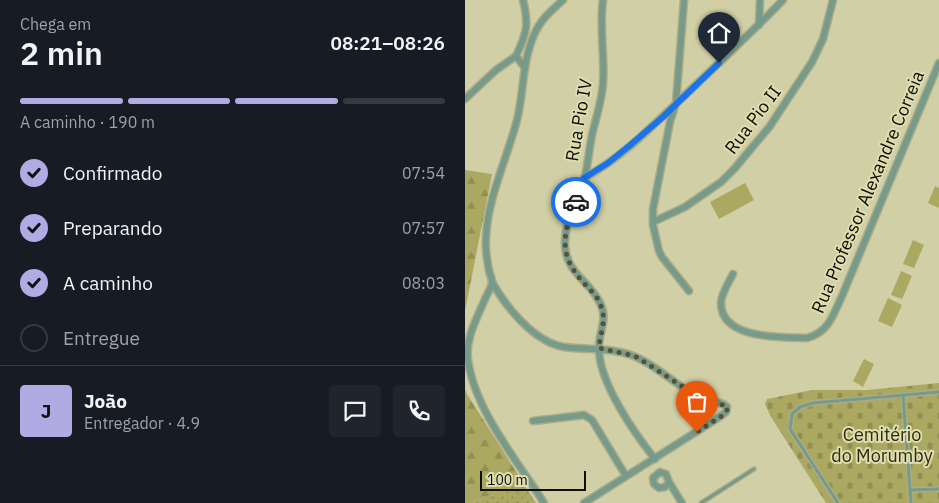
<!DOCTYPE html>
<html lang="pt">
<meta charset="utf-8">
<style>
:root{--surface:#171b24;--page:#20242c;--text:#f1f3f6;--muted:#9ea1a6;--line:#363941;--accent:#b2aae2}
body{margin:0;font-family:"IBM Plex Sans",sans-serif;background:var(--page);color:var(--text);height:100vh;display:flex;flex-direction:column;font-size:19px;white-space:nowrap}
*{box-sizing:border-box;margin:0}
p{font-size:16px;color:var(--muted)}
.icon{flex:none;width:28px;height:28px;fill:none;stroke:currentColor;stroke-width:2;stroke-linecap:round;stroke-linejoin:round}
.map{position:relative;flex:1;overflow:hidden}
.sheet{display:flex;flex-direction:column;background:var(--surface);width:465px}
.sheet>*{flex:none}
.scale{position:absolute;left:15px;bottom:12px;width:106px;box-sizing:border-box;padding-left:5px;border:2px solid #0f0e02;border-top:0;font-size:14px;line-height:18px;white-space:nowrap;color:#0f0e02;-webkit-text-stroke:4px #deddb1;paint-order:stroke}
.pin{position:absolute;display:grid;place-items:center;width:42px;height:42px;color:#fff;margin:-51px -21px;border-radius:50% 50% 50% 0;rotate:-45deg;box-shadow:0 0 5px #0007}
.pin .icon{rotate:45deg}
.courier{position:absolute;display:grid;place-items:center;width:50px;height:50px;margin:-25px;border:4px solid #1a73e8;border-radius:50%;background:#fff;color:#222;box-shadow:0 1px 6px #0007}
.summary em{font-style:normal;font-weight:600}
.summary div{display:flex;flex-direction:column-reverse}
.summary{display:flex;align-items:center;justify-content:space-between;height:85px;padding:0 20px}
h1{font-size:32px;font-weight:600;line-height:38px}
.bar{display:grid;grid-template-columns:repeat(4,1fr);gap:8px 5px;align-content:center;height:60px;padding:0 20px}
.bar i{height:6px;border-radius:4px;background:var(--line)}
.bar .on{background:var(--accent)}
.bar p{grid-column:span 4}
.line{display:flex;align-items:center;gap:12px;padding:0 20px;border-top:1px solid var(--line)}
.line div{flex:1}
.round{display:grid;place-items:center;flex:none;width:52px;height:52px;border-radius:5px;background:var(--page)}
ol{padding:0 20px;list-style:none}
li{display:flex;align-items:center;gap:15px;height:55px}
li p{margin-inline-start:auto}
li .icon{padding:5px;border-radius:50%;background:var(--accent);color:#111;stroke-width:4}
li:last-child{color:var(--muted)}
li i{width:28px;height:28px;border:2px solid var(--line);border-radius:50%}
main{display:flex;flex:1;min-height:0}
.map>svg:first-child{display:block}
</style>
<main>
<section class="sheet">
<div class="summary"><div><h1>2 min</h1><p>Chega em</p></div><em>08:21–08:26</em></div>
<div class="bar"><i class="on"></i><i class="on"></i><i class="on"></i><i></i><p>A caminho · 190 m</p></div>
<ol>
<li><svg class="icon" aria-label="check" viewBox="0 0 24 24"><path d="M5 12l5 5 9-10"/></svg>Confirmado<p>07:54</p></li>
<li><svg class="icon" aria-label="check" viewBox="0 0 24 24"><path d="M5 12l5 5 9-10"/></svg>Preparando<p>07:57</p></li>
<li><svg class="icon" aria-label="check" viewBox="0 0 24 24"><path d="M5 12l5 5 9-10"/></svg>A caminho<p>08:03</p></li>
<li><i></i>Entregue</li>
</ol>
<div class="line" style="height:90px"><b class="round" style="background:var(--accent);color:#111">J</b><div><b>João</b><p>Entregador · 4.9</p></div><a class="round"><svg class="icon" aria-label="chat" viewBox="0 0 24 24"><path d="M4 5h16v11H9l-5 4z"/></svg></a><a class="round"><svg class="icon" aria-label="phone" viewBox="0 0 24 24"><path d="M5 4h4l2 5-3 2q2 4 5 5l2-3 5 2v4C11 20 4 13 5 4z"/></svg></a></div>
</section>
<div class="map">
<svg width="474" height="503" viewBox="0 0 474 503">
<defs>
<pattern id="forest-firs" width="22" height="20" patternUnits="userSpaceOnUse" patternTransform="scale(1.25)"><rect width="22" height="20" fill="#aba862"/><path d="M5 1l3.5 6h-7zM16 11l3.5 6h-7z" fill="#928f53"/></pattern>
<pattern id="cemetery-stones" width="16" height="16" patternUnits="userSpaceOnUse" patternTransform="scale(1.25)"><rect width="16" height="16" fill="#aba862"/><path d="M2 7V4a2 2 0 0 1 4 0v3zM10 15v-3a2 2 0 0 1 4 0v3z" fill="#928f53"/></pattern>
<pattern id="park-dots" width="8" height="8" patternUnits="userSpaceOnUse" patternTransform="scale(1.25)"><rect width="8" height="8" fill="#aba862"/><path d="M2 2h.1M6 6h.1" fill="none" stroke="#928f53" stroke-width="1.8" stroke-linecap="round"/></pattern>
</defs>
<rect width="100%" height="100%" fill="#d1cfa5"/>
<!-- forest -->
<g fill="url(#forest-firs)">
<path d="M0 170 27 174 0 311Z"/>
<path d="M0 389 2 394 57 481 41 490 5 503H0Z"/>
</g>
<!-- cemetery -->
<path fill="url(#cemetery-stones)" d="M474 383V503H361L306 417 300 404 302 399 347 390H402Z"/>
<!-- park -->
<path fill="url(#park-dots)" d="M57 481 71 503H5L41 490Z"/>
<!-- garden -->
<g fill="#aba862">
<path d="M280 183 289 200 254 219 245 202Z"/>
<path d="M470 186 474 188V208L463 203Z"/>
<path d="M448 240 459 245 449 268 438 264Z"/>
<path d="M436 271 447 276 437 299 426 295Z"/>
<path d="M423 298 437 305 427 327 413 321Z"/>
<path d="M399 359 409 364 398 387 388 381Z"/>
</g>
<g fill="none" stroke-linecap="round" stroke-linejoin="round">
<defs>
<g id="service">
<path d="M438 395 445 490"/>
<path d="M236 503 289 469"/>
<path d="M373 503 325 429 327 414 335 407 348 403 474 392"/>
<path d="M446 503 445 490 474 489"/>
</g>
<g id="minor">
<path d="M58 0C64 24 62 33 51 56L60 68"/>
<path d="M138 0C134 28 140 55 138 83 137 100 131 118 127 135 124 150 123 165 119 180 113 201 99 221 100 245 101 274 126 281 136 305 143 321 133 333 134 349 134 382 169 433 190 459"/>
<path d="M219 0 211 103 205 122 188 209V225L194 251 197 257 224 291"/>
<path d="M294 25 295 0"/>
<path d="M0 99 31 70 51 56"/>
<path d="M119 178C157 158 188 125 219 96 253 64 286 33 318 0"/>
<path d="M188 222 220 207 256 182 270 168 305 126 347 62 358 39 368 0"/>
<path d="M268 274C264 282 256 294 256 303 256 340 317 337 342 338 364 332 368 315 377 296L474 63"/>
<path d="M27 282C41 307 69 342 99 347 120 350 142 347 163 354 188 362 208 383 231 396 240 401 257 401 262 407L261 412 253 418 119 503"/>
<path d="M68 421 119 415 127 420 161 476"/>
<path d="M204 482 200 487 194 488 189 484 188 478 195 472 201 474 204 482 217 503"/>
<path d="M79 503C52 460 10 411 3 360 0 339 12 318 20 299 22 294 27 287 27 282 27 278 25 274 24 271 22 260 20 247 21 237 23 196 42 159 52 120 59 92 57 62 69 35 75 20 86 11 98 0"/>
</g>
</defs>
<!-- service casing -->
<use href="#service" stroke="#aeac88" stroke-width="5.5"/>
<!-- minor casing -->
<use href="#minor" stroke="#aeac88" stroke-width="9"/>
<!-- service -->
<use href="#service" stroke="#779b8b" stroke-width="3"/>
<!-- minor -->
<use href="#minor" stroke="#779b8b" stroke-width="6"/>
</g>
<g fill="none" stroke-linecap="round" stroke-linejoin="round">
<!-- done -->
<path stroke="#53523b" stroke-width="5" stroke-dasharray="0 9" d="M111 202C98 233 93 254 117 281 124 289 133 296 136 306 142 321 135 333 134 348L170 356 237 399 262 406V410L260 414 232 432"/>
<!-- route -->
<path stroke="#1a73e8" stroke-width="6" d="M111 202 119 178 143 163 164 146 198 117 254 63"/>
</g>
<g text-anchor="middle" stroke-width="4" stroke-linejoin="round" paint-order="stroke">
<!-- street labels -->
<g font-size="18" fill="#0f0e02" stroke="#deddb1">
<text transform="translate(114 120) rotate(-80)" y="6">Rua Pio IV</text>
<text transform="translate(288 120) rotate(-53)" y="6">Rua Pio II</text>
<text transform="translate(403 192) rotate(-67)" y="6">Rua Professor Alexandre Correia</text>
</g>
<!-- park labels -->
<g font-size="18" fill="#2e2c08" stroke="#deddb1">
<text x="417" y="441">Cemitério<tspan x="417" dy="21">do Morumby</tspan></text>
</g>
</g>
</svg>
<div class="scale">100 m</div>
<div class="pin" style="left:232px;top:432px;background:#ea580c"><svg class="icon" aria-label="bag" viewBox="0 0 24 24"><path d="M5 8h14l-1 12H6zM9 8a3 3 0 0 1 6 0"/></svg></div>
<div class="pin" style="left:254px;top:63px;background:#1f2937"><svg class="icon" aria-label="home" viewBox="0 0 24 24"><path d="M3 11l9-7 9 7M6 9v11h12V9"/></svg></div>
<div class="courier" style="left:111px;top:202px"><svg class="icon" aria-label="car" viewBox="0 0 24 24"><path d="M5 17H2v-5l4-1 3-4h7l3 4 3 1v5h-3M9 17h6M6 11h13"/><circle cx="7" cy="17" r="2"/><circle cx="17" cy="17" r="2"/></svg></div>
</div>
</main>
